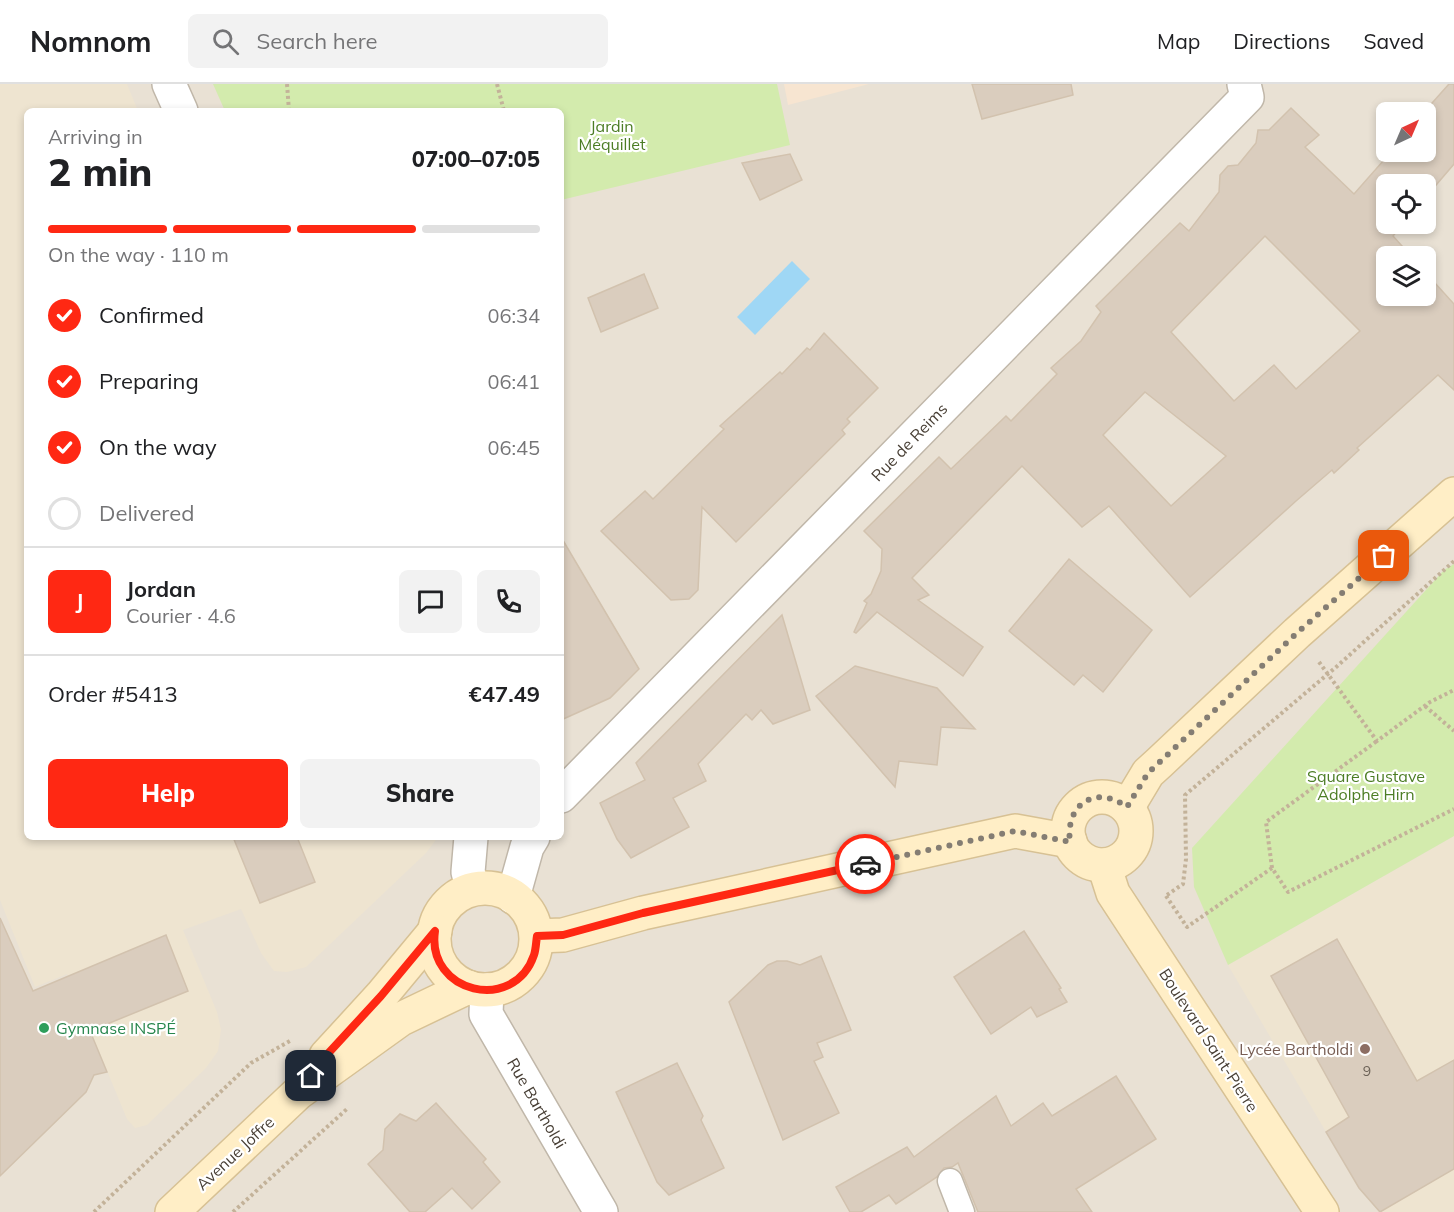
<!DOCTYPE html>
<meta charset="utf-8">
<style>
:root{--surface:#fff;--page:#f2f2f2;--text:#202124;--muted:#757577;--line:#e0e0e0;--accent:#ff2813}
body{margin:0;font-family:Mulish,sans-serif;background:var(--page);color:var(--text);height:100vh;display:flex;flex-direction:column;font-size:22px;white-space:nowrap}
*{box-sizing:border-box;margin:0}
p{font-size:20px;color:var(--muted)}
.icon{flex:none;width:33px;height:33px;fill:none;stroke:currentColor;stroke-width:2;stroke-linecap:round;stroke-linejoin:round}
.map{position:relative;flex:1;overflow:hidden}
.details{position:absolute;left:24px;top:24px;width:540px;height:732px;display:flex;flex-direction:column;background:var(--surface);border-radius:9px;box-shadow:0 3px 9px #0003}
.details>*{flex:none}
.needle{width:39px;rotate:44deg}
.buttons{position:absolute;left:1376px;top:18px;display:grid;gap:12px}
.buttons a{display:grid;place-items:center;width:60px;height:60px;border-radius:9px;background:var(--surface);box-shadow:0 3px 9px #0003;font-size:30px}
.pin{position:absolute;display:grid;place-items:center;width:51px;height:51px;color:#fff;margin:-26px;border-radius:12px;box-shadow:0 3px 9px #0006}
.courier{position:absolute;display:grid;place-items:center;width:60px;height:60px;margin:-30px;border:4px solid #ff2813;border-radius:50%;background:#fff;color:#222;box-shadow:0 2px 8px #0007}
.overview em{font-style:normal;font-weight:800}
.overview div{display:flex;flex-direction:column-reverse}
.overview{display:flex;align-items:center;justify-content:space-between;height:102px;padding:0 24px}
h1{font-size:39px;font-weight:800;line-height:45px}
.bar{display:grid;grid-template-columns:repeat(4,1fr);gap:9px 6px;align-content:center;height:72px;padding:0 24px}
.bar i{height:8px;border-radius:4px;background:var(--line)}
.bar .current{background:var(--accent)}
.bar p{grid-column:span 4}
.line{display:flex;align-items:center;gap:15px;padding:0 24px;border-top:2px solid var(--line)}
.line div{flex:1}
.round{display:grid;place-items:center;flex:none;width:63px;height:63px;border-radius:9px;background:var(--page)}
ol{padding:0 24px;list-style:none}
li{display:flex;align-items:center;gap:18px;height:66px}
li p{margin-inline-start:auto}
li .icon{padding:6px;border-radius:50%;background:var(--accent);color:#fff;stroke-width:4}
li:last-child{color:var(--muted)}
li i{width:33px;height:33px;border:3px solid var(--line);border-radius:50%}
.cta{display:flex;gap:12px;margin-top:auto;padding:12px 24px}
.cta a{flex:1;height:69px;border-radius:9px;background:var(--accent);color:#fff;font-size:24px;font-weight:800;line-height:69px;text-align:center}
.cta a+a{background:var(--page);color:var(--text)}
header{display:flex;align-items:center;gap:36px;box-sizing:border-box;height:84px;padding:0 30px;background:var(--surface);border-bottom:2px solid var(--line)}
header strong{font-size:28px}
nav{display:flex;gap:33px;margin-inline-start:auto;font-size:21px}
.search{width:420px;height:54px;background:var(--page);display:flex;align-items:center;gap:15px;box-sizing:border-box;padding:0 21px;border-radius:9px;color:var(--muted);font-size:22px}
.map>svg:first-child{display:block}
</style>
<header>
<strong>Nomnom</strong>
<div class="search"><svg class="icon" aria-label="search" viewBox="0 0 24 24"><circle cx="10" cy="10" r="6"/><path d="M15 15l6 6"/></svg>Search here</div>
<nav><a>Map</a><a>Directions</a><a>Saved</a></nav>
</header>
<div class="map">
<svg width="1454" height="1128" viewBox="0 0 1454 1128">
<rect width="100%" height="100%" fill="#f4efe7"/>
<!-- residential -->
<path fill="#e9e1d4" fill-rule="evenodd" d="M0 0H1454V1128H0ZM27 27H561V753H27ZM1386 28H1425V68H1386ZM1386 100H1425V140H1386ZM1386 172H1425V212H1386Z"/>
<!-- commercial -->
<path fill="#f7e5d1" d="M784 0H869L788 21Z"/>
<!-- education -->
<g fill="#eee4d0">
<path d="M0 0H127L138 27H27V753H438L426 769 306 883 287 888 274 887 261 869 241 825 183 846 217 928 221 946 218 967 206 984 147 1041 135 1044 127 1035 67 890 35 903 0 816Z"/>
<path d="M1454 752V1128H1380L1359 1104 1228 881Z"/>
</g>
<!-- green -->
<g fill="#d3ebad">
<path d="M213 0H777L790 61 561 116V27H225Z"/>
<path d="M1454 480V752L1228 881 1194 803 1192 764 1444 486Z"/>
</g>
<!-- water -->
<path fill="#9fd7f5" d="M792 177 810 195 755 251 737 233Z"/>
<!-- building -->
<g fill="#dacdbe" stroke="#d2c2ae" stroke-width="1.5" fill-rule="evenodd">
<path d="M972 0H1071L1073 11 982 35Z"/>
<path d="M1449 0H1454V80L1425 114V100H1386V140H1403L1393 152 1411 172H1386V212H1425V188L1454 220V306L1438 291 1357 364 1359 366 1334 389 1332 386 1296 417 1190 513 1109 422 1082 443 1022 382 912 494 929 511 918 516 983 563 963 592 877 528 856 549 854 548 867 519 864 517 871 510 881 487 882 465 864 447 939 373 951 385 1006 332 1011 337 1057 290 1051 284 1081 257 1101 228 1096 222 1180 139 1189 147 1219 108 1220 91 1228 82 1238 81 1256 59 1258 46H1269L1291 24 1319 51 1305 63 1354 110 1391 68H1425L1424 28ZM1265 152 1360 247 1296 305 1274 281 1234 317 1171 248ZM1145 308 1226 372 1171 422 1103 351Z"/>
<path d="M790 70 802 96 760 116 742 79Z"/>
<path d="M644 190 658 224 601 248 588 214Z"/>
<path d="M824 249 878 304 847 335 850 338 842 346 845 350 736 458 702 423 698 506 689 515 671 516 601 447 645 407 653 415 724 345 720 342 780 288 782 290 807 264 810 266Z"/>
<path d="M561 453 639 585 610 614 561 636Z"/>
<path d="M1069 475 1152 546 1103 608 1083 591 1074 601 1009 547Z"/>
<path d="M782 531 810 626 773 640 761 626 752 636 746 630 698 680 706 697 673 714 689 743 631 774 617 755 600 719 645 696 636 679Z"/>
<path d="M855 582 937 604 975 645 941 643 937 681 899 677 895 703 816 612Z"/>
<path d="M233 753H297L315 798 260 819Z"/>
<path d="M0 834 33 907 166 851 188 907 90 947 107 988 94 991 86 1008 0 1092Z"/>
<path d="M1024 847 1061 904 1059 905 1067 918 1037 933 1031 923 991 950 954 893Z"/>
<path d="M1337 855 1417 997 1454 976V1085L1380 1128 1359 1104 1326 1048 1349 1033 1271 892Z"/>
<path d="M821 872 851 946 817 959 823 973 814 977 839 1029 783 1056 729 918 768 881 777 877H787L800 881Z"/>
<path d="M677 979 703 1032 701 1036 724 1084 669 1111 657 1098 616 1008Z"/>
<path d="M1116 992 1156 1055 1076 1105 1092 1128H978L958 1079 952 1083 944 1084 937 1093 896 1120 889 1111 861 1128H850L836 1103 907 1063 914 1073 996 1012 1011 1042 1043 1019 1052 1032Z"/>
<path d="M436 1019 486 1075 483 1078 500 1098 472 1125 452 1104 425 1128H410L368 1080 383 1066 385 1045 400 1030 416 1037Z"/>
</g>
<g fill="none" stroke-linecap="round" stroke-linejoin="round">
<defs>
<path id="lane" d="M950 1097 962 1128"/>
<g id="street">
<path d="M169 0 181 27"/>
<path d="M561 712 1247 13 1244 0"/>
<path d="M471 753 468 788 473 804"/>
<path d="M513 813 527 763 533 753"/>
<path d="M487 906 486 930 601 1128"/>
</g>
<g id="secondary">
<circle cx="1102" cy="747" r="34"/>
<path d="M1127 724 1148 689 1159 679 1297 549 1454 410"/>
<path d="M1104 781 1113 809 1322 1128"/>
<circle cx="485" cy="855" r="51"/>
<path d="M537 852 563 851 643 829 1015 747 1070 757"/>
<path d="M326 972 381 912 435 847"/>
<path d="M172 1128 298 1009 401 935 468 903"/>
</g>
</defs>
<!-- lane casing -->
<use href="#lane" stroke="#c0b7a9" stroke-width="27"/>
<!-- street casing -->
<use href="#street" stroke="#c0b7a9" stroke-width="36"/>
<!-- secondary casing -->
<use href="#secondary" stroke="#d7c194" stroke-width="36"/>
<!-- path -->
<g stroke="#c3b299" stroke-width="4" stroke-dasharray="3 3" stroke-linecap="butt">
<path d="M287 0 289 27"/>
<path d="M497 0 504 27"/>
<path d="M1319 578 1377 657 1430 618 1454 606"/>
<path d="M1425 622 1454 647"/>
<path d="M1272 784 1266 738 1377 657"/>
<path d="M1167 811 1183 800 1186 775 1185 711 1335 584 1454 477"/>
<path d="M1166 812 1187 843 1272 784 1288 808 1454 725"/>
<path d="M94 1128 251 979 290 957"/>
<path d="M233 1128 348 1024"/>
</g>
<!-- lane -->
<use href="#lane" stroke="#fff" stroke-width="24"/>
<!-- street -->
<use href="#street" stroke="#fff" stroke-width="33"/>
<!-- secondary -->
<use href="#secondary" stroke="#ffeec6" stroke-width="33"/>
</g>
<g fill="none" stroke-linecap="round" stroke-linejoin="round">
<!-- done -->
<path stroke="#847d73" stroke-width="6" stroke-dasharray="0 10.8" d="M865 780 1015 747 1070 758C1065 720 1096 700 1127 723L1148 689 1297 549 1384 472"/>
<!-- route -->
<path stroke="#ff2813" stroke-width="8" d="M311 992 323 975 381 912 435 847C426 909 514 930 534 871 536 865 536 858 537 852L563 851 643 829 865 780"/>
</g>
<!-- markers -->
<circle fill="#2e9e5b" stroke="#fff" stroke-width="2" cx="44" cy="944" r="6"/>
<circle fill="#8d6e63" stroke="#fff" stroke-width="2" cx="1365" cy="965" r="6"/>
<g text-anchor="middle" stroke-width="4.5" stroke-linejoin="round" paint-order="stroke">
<!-- number labels -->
<g font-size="14" fill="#6c6257">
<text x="1367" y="992">9</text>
</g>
<!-- park labels -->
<g font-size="16" fill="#4c7d25" stroke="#fff">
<text x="612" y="48">Jardin<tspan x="612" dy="18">Méquillet</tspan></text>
<text x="1366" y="698">Square Gustave<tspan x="1366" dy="18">Adolphe Hirn</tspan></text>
</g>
<!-- street labels -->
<g font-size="16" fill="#483f35" stroke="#fff">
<text transform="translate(909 358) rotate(-46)" y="6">Rue de Reims</text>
<text transform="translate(1209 956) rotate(57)" y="6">Boulevard Saint-Pierre</text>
<text transform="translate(537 1019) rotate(60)" y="6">Rue Bartholdi</text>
<text transform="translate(235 1069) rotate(-43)" y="6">Avenue Joffre</text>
</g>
<!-- leisure labels -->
<g font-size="16" fill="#27864d" stroke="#fff" text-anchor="start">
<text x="56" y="950">Gymnase INSPÉ</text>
</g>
<!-- education labels -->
<g font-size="16" fill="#785e54" stroke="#fff" text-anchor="end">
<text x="1353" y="971">Lycée Bartholdi</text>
</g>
</g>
</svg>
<div class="buttons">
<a><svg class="needle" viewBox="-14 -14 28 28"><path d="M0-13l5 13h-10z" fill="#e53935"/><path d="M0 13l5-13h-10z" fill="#757577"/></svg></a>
<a><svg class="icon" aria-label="locate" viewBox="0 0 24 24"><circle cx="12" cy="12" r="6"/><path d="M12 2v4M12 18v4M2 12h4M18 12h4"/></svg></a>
<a><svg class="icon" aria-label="layers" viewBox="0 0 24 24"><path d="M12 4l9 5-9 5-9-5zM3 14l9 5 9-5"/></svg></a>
</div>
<div class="pin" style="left:1384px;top:472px;background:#ea580c"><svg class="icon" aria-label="bag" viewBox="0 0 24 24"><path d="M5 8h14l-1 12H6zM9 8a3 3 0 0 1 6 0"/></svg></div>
<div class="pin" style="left:311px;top:992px;background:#1f2937"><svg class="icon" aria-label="home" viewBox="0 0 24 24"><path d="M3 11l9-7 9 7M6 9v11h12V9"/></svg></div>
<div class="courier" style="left:865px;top:780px"><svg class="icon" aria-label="car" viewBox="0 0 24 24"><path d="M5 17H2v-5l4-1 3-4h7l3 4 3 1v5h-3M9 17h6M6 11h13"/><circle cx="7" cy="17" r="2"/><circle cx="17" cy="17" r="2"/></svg></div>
<section class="details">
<div class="overview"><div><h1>2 min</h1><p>Arriving in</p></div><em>07:00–07:05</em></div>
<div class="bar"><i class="current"></i><i class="current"></i><i class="current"></i><i></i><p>On the way · 110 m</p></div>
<ol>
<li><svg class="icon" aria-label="check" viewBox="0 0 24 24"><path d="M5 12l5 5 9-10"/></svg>Confirmed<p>06:34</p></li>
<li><svg class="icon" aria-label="check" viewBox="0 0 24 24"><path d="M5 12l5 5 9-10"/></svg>Preparing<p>06:41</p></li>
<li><svg class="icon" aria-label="check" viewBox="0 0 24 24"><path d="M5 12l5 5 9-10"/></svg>On the way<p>06:45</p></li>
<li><i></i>Delivered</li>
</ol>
<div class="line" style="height:108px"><b class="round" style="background:var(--accent);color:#fff">J</b><div><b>Jordan</b><p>Courier · 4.6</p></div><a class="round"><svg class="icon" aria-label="chat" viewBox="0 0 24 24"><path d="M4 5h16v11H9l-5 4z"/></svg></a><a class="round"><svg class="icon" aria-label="phone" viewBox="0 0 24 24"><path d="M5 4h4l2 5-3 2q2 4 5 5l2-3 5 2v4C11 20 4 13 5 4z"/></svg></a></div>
<div class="line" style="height:78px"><div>Order #5413</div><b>€47.49</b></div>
<div class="cta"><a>Help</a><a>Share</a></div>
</section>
</div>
